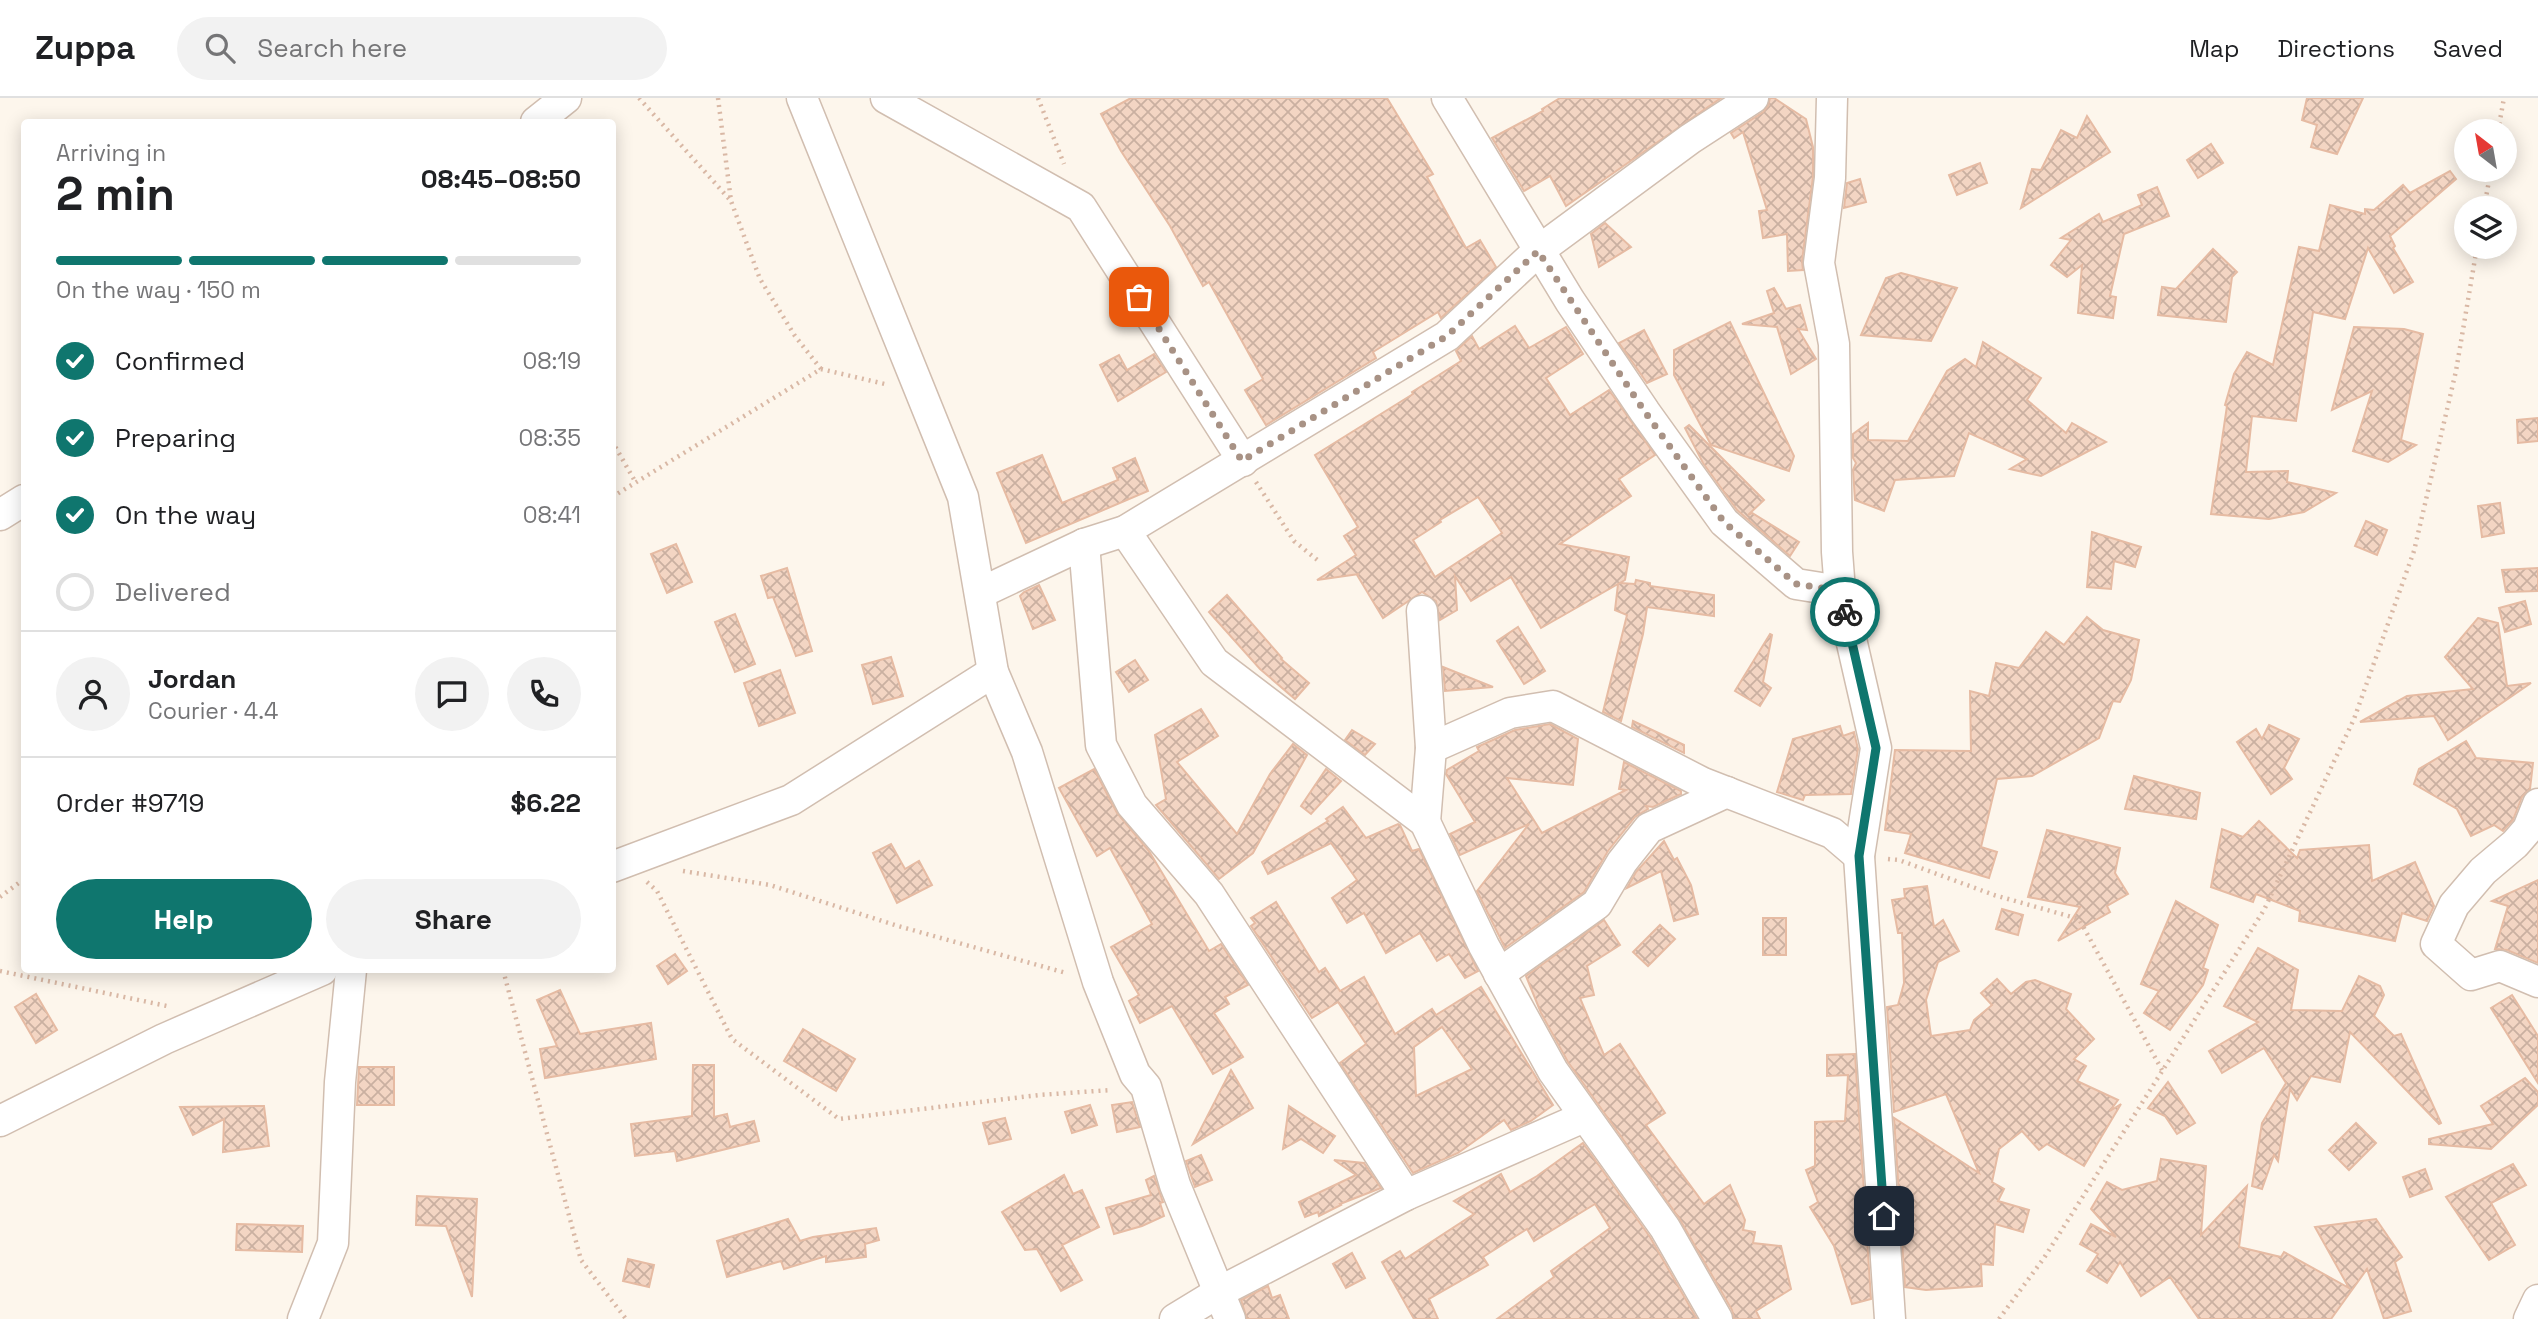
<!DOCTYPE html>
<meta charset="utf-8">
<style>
:root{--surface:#fff;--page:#f2f2f2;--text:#202124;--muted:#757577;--line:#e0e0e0;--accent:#0f766e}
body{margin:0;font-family:"Space Grotesk",sans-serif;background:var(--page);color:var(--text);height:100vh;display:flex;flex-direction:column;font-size:26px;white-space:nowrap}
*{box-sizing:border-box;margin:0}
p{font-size:23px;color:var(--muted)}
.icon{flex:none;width:38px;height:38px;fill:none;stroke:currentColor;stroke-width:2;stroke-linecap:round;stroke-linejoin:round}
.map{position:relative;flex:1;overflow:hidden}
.drawer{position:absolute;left:21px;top:21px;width:595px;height:854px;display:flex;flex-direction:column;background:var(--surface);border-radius:7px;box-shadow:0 4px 18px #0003}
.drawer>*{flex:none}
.needle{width:46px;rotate:329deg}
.controls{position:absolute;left:2454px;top:21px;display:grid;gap:14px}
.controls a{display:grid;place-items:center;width:63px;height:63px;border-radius:50%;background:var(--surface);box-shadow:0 4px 18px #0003;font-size:35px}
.pin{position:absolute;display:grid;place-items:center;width:60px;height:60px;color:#fff;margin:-30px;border-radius:14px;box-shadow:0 4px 10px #0006}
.courier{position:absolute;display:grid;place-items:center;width:70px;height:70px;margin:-35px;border:5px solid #0f766e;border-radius:50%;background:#fff;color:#222;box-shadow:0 2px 9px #0007}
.headline em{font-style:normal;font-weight:600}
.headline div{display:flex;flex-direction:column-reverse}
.headline{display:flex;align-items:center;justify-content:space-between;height:119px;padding:0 35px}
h1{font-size:46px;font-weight:600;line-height:52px}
.bar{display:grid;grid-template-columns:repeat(4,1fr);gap:10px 7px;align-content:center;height:84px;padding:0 35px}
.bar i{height:9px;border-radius:5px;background:var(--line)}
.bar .selected{background:var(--accent)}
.bar p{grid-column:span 4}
.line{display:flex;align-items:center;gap:18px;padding:0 35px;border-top:2px solid var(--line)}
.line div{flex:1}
.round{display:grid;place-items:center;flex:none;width:74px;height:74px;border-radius:37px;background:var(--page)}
ol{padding:0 35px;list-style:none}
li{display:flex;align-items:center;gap:21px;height:77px}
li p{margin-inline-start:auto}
li .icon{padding:7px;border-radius:50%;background:var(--accent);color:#fff;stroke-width:4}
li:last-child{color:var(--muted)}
li i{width:38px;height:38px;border:4px solid var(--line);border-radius:50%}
.cta{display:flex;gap:14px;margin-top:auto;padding:14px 35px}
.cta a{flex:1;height:80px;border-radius:42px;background:var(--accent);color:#fff;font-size:28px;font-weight:600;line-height:80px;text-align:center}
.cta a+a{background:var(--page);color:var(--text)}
header{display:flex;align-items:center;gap:42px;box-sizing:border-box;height:98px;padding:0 35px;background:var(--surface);border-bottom:2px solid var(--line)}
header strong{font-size:33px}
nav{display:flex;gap:38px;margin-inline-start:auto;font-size:24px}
.search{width:490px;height:63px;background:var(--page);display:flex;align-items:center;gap:18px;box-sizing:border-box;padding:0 24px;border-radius:38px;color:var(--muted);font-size:26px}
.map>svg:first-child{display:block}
</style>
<header>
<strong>Zuppa</strong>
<div class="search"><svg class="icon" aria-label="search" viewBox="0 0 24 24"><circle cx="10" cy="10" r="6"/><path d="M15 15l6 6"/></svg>Search here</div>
<nav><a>Map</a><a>Directions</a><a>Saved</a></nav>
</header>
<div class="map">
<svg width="2538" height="1221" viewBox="0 0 2538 1221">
<defs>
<pattern id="building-cross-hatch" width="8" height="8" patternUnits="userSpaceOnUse" patternTransform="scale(1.75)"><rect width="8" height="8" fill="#f3d5c3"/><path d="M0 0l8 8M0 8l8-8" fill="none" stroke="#cab0a1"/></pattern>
</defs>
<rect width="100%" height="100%" fill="#fdf6ec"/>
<!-- building -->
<g fill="url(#building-cross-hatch)" stroke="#e6bba3" stroke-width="2" fill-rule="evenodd">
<path d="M1131 0H1387L1433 76 1427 79 1466 150 1480 142 1496 169 1441 220 1438 214 1373 254 1376 260 1266 327 1245 292 1263 281 1209 184 1203 188 1170 128 1121 53 1101 16Z"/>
<path d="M1560 0H1721L1566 108 1550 78 1524 93 1492 40 1543 13 1542 11Z"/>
<path d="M1770 0H1774L1806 21 1813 49V79L1802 163 1803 172 1788 173 1787 136 1763 140 1759 113 1767 112 1743 34 1734 40 1731 35 1763 14 1768 8Z"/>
<path d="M2307 0H2363L2337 56 2311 49 2317 27 2302 22Z"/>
<path d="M2087 18 2110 54 2021 110 2032 71 2041 72 2061 32 2077 40Z"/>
<path d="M2211 46 2223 65 2198 80 2187 62Z"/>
<path d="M1980 65 1987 85 1957 97 1949 77Z"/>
<path d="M2450 73 2456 81 2390 138 2395 148 2393 150 2413 184 2394 195 2368 150 2345 221 2313 214 2296 323 2252 318 2246 374 2288 373 2287 384 2336 395 2304 414 2269 421 2211 416 2227 308 2225 307 2234 276 2247 254 2273 267 2299 149 2319 153 2330 107 2365 116V111L2374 112 2403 87 2410 95Z"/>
<path d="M1860 81 1866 104 1844 110 1847 85Z"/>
<path d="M2157 89 2169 118 2124 136 2110 198 2116 199 2113 220 2078 215 2082 167 2067 179 2051 167 2071 142 2061 140 2099 116 2103 124 2142 107 2138 97Z"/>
<path d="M1605 125 1631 149 1599 169 1591 136Z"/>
<path d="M2213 151 2237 174 2232 179 2226 224 2158 217 2162 189 2176 191Z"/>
<path d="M1901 175 1957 190 1931 243 1861 237 1886 180Z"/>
<path d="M1774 190 1786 211 1800 207 1807 232 1798 231 1816 261 1791 276 1777 229 1742 226 1774 215 1767 193Z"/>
<path d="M1730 224 1794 358 1789 373 1711 347 1674 277V252Z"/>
<path d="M1515 228 1529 250 1566 229 1583 256 1546 280 1570 317 1609 292 1655 357 1619 381 1631 398 1560 446 1629 459 1625 482 1620 485 1635 486 1636 482 1650 485V488L1714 497V518L1647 509 1643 536 1621 623 1603 614 1627 517 1615 512 1618 486 1541 530 1511 479 1471 503 1455 478 1457 512 1440 522 1436 503 1422 494 1383 520 1357 477 1359 476 1317 482 1356 457 1344 438 1358 429 1315 357 1413 296 1412 294 1461 263 1456 253 1472 238 1479 251ZM1478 399 1502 435 1435 479 1413 442 1441 424 1440 422Z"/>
<path d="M2354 229 2404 231 2423 236 2401 342 2416 347 2388 364 2353 353 2372 293 2332 312Z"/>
<path d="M1644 232 1667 276 1647 285 1619 245Z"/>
<path d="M1983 244 2041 280 2027 302 2066 335 2072 325 2106 344 2041 378 2010 371 2027 361 1969 335 1954 378 1895 382 1884 413 1855 402 1853 372 1856 365 1853 360V336L1868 325V342L1908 343 1947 273 1965 261 1976 269Z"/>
<path d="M1154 256 1166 274 1118 303 1100 267 1119 257 1127 272Z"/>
<path d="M2538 320V343L2518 345 2517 322Z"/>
<path d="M1689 327 1764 402 1748 417 1752 415 1799 444 1790 458 1737 412 1703 365 1685 330Z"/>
<path d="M1042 357 1062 405 1118 382 1113 370 1135 360 1148 393 1026 445 997 375Z"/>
<path d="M2500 405 2504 435 2482 439 2478 408Z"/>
<path d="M2366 423 2387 432 2377 457 2355 448Z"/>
<path d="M2092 434 2141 449 2135 469 2114 463 2111 491 2087 489Z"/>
<path d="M676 446 692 484 667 495 651 456Z"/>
<path d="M787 470 812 553 796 558 773 499 768 500 761 478Z"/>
<path d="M2538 470V493L2506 494 2502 472Z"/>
<path d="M1039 487 1055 522 1033 531 1020 498 1024 494Z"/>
<path d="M1227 497 1282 560 1281 561 1309 585 1295 601 1260 571 1209 514Z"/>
<path d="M2525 503 2531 526 2505 534 2499 510Z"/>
<path d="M735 516 755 566 735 574 715 524Z"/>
<path d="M2087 519 2103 532 2139 542 2131 582 2120 604 2113 603 2099 640 2032 678 1997 681 1981 749 1997 754 1989 780 1905 755 1911 736 1885 732 1895 652 1971 653 1970 593 1989 598 1996 565 2019 570 2046 534 2064 547Z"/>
<path d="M2478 520 2498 525 2507 588 2531 585 2448 642 2434 618 2360 624 2407 598 2473 591 2445 559Z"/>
<path d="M1518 529 1545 573 1524 586 1497 543Z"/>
<path d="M1770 536 1772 537 1763 584 1771 590 1760 608 1735 593Z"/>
<path d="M891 559 903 598 873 606 862 567Z"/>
<path d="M1135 562 1148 582 1129 594 1116 574Z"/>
<path d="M1443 569 1493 589 1445 593Z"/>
<path d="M780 572 795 615 759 628 744 585Z"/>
<path d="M1201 611 1218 638 1177 664 1237 736 1270 676 1293 646 1307 657 1253 755 1219 781 1156 707 1166 701 1155 637Z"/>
<path d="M1633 623 1684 647V655L1632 629Z"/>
<path d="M1550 626 1578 641 1573 687 1507 680 1542 735 1626 692 1619 691 1624 664 1681 693V696L1653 709 1646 708 1648 711 1635 719 1608 753 1584 794 1505 850 1477 793 1529 726 1460 757 1450 736 1475 724 1446 676 1447 672 1479 653 1477 649 1515 632Z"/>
<path d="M2269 627 2299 641 2284 670 2292 681 2271 696 2237 644 2256 631 2262 641Z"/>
<path d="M1840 628 1843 638 1854 634 1858 651 1851 696 1805 697 1803 702 1777 694 1793 641Z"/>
<path d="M1352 632 1375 646 1365 657 1345 642Z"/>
<path d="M2466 643 2476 660 2533 665 2530 691 2522 699 2513 722 2503 733 2494 727 2471 738 2457 711 2414 686 2419 671Z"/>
<path d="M1094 671 1117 715 1149 753 1209 853 1221 846 1248 887 1225 899 1229 906 1214 915 1243 959 1213 976 1172 908 1140 925 1129 903 1139 897 1111 849 1152 826 1110 750 1097 758 1059 690Z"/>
<path d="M1326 671 1341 683 1311 716 1301 708Z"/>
<path d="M2134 678 2200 695 2196 721 2125 711Z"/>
<path d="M1343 709 1366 740 1398 726 1400 727 1412 753 1419 751 1478 873 1465 880 1449 856 1437 863 1420 835 1386 855 1364 815 1347 825 1332 800 1357 782 1331 745 1268 776 1262 764 1328 723 1326 721Z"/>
<path d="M2259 723 2297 760 2300 752 2369 747 2372 783 2415 764 2434 808 2427 823 2402 815 2395 843 2299 823 2300 813 2256 796 2253 804 2211 789 2222 731 2243 739Z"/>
<path d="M2047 732 2120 750 2115 775 2128 796 2107 808 2110 814 2058 843 2080 809 2028 799Z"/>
<path d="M1664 743 1674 762 1677 760 1691 787 1698 816 1674 823 1661 773 1627 790 1636 774Z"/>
<path d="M891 746 905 771 919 763 932 787 897 805 873 755Z"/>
<path d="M2538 782V865L2507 852 2495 851 2508 808 2492 803Z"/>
<path d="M1927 788 1934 829 1943 822 1959 853 1938 864 1926 902 1931 938 1970 932 1974 922 1992 907 1981 895 1997 881 2011 896 2026 884 2035 882 2071 896 2066 911 2094 941 2074 961 2086 968 2077 983 2118 1002 2110 1013 2121 1006 2084 1068 2047 1046 2039 1052 2022 1033 1999 1051 1992 1084 2004 1091 1998 1103 2029 1112 2023 1134 1995 1126 1993 1167 1981 1166 1982 1188 1926 1192 1905 1189 1894 1020 1979 1075 1946 996 1894 1014 1887 909 1898 907 1904 885 1902 835H1898L1892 802 1905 800 1904 791Z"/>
<path d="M2176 803 2218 827 2203 870 2208 872 2203 887 2170 932 2144 915 2159 893 2141 886Z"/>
<path d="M1276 804 1319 874 1325 870 1340 893 1364 879 1395 936 1432 911 1436 917 1481 889 1553 1007 1531 1023 1511 1032 1504 1022 1458 1055 1413 1075 1340 965 1366 946 1338 904 1312 920 1251 828 1255 825 1251 820ZM1442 929 1472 971 1416 998 1414 949Z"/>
<path d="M2002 811 2023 817 2018 837 1996 831Z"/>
<rect x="1763" y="820" width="23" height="37"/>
<path d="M1604 822 1620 847 1587 868 1594 897 1580 900 1604 957 1620 946 1665 1015 1646 1027 1704 1106 1730 1087 1745 1122 1743 1132 1755 1134 1753 1145 1781 1148 1791 1191 1756 1213 1760 1221H1734L1732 1212 1679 1120 1568 964 1541 915 1526 878Z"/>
<path d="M1660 827 1675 841 1648 868 1633 854Z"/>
<path d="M2258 850 2298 872 2291 912 2342 913 2359 878 2380 888 2384 897 2374 918 2394 938 2401 936 2441 1025 2439 1026 2350 934 2340 984 2311 978 2297 1002 2290 991 2278 1063 2274 1057 2262 1091 2252 1088 2262 1025 2286 985 2264 950 2222 975 2209 953 2258 924 2224 908Z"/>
<path d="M675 856 687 873 668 886 657 868Z"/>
<path d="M560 892 580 936 651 925 656 961 545 980 540 951 557 948 537 902Z"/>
<path d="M36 896 57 932 36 945 15 909Z"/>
<path d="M2512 897 2538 938V985L2491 910Z"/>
<path d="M803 931 855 961 836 993 784 963Z"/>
<path d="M1855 956 1871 1201 1852 1206 1834 1148 1810 1109 1818 1104 1806 1072 1815 1068V1024L1845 1023 1848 977 1827 978V957Z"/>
<path d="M693 967H714V1019L727 1016 730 1029 754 1023 759 1043 677 1063 675 1053 635 1058 631 1026 692 1018Z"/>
<path d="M359 969H394V1007H357Z"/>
<path d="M1231 972 1253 1010 1193 1046Z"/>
<path d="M2525 980 2538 994V1007L2491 1051 2429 1046V1041L2493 1026 2481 1008Z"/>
<path d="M2168 984 2195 1025 2177 1036 2165 1018 2148 1010Z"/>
<path d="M1132 1004 1140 1029 1117 1034 1112 1007Z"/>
<path d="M1090 1007 1097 1027 1072 1035 1065 1014Z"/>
<path d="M264 1008 269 1048 223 1054 224 1021 193 1037 180 1009Z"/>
<path d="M1289 1008 1335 1038 1323 1055 1301 1041 1283 1051Z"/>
<path d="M1005 1020 1011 1041 989 1046 983 1025Z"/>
<path d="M2356 1025 2376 1045 2349 1072 2329 1052Z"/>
<path d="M1583 1045 1650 1139 1697 1221H1497L1554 1179 1551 1173 1610 1130 1595 1106 1534 1143 1527 1131 1483 1159 1488 1167 1429 1201 1438 1221H1414L1382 1164 1400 1153 1405 1161 1474 1116 1454 1103 1501 1076 1510 1094 1537 1078Z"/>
<path d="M1201 1057 1212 1082 1195 1089 1186 1063Z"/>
<path d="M2161 1061 2206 1068 2201 1137 2247 1088 2239 1149 2281 1159 2284 1154 2349 1190 2315 1129 2376 1121 2402 1159 2395 1164 2411 1213 2384 1221 2367 1171 2331 1221H2199L2170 1179 2141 1198 2120 1164 2107 1185 2087 1173 2098 1156 2080 1146 2091 1126 2116 1139 2091 1111 2107 1084 2122 1092 2157 1083Z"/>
<path d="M1334 1062 1364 1065 1381 1090 1340 1106 1341 1107 1319 1118 1318 1114 1305 1119 1299 1104 1356 1077Z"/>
<path d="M2513 1066 2526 1087 2491 1105 2515 1147 2489 1162 2446 1099Z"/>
<path d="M2425 1071 2432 1091 2410 1099 2403 1079Z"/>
<path d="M1064 1077 1073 1096 1082 1092 1099 1129 1062 1147 1082 1182 1061 1193 1037 1151 1025 1152 1002 1114Z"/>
<path d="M1154 1078 1163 1104 1160 1105 1164 1118 1142 1128 1114 1136 1106 1110 1151 1097 1146 1082Z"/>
<path d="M417 1098 477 1101 472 1199 446 1128 416 1127Z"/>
<path d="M788 1121 800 1143 813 1139 876 1130 879 1142 865 1146 866 1159 826 1164V1158L784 1171 781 1163 727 1179 717 1143Z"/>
<path d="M237 1126 303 1128 302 1154 236 1152Z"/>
<path d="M1352 1155 1365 1180 1346 1190 1333 1166Z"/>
<path d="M628 1161 654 1167 649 1189 623 1183Z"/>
<path d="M1268 1188 1272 1200 1280 1197 1289 1221H1247L1241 1202Z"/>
</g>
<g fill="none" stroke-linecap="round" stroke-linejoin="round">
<defs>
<g id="minor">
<path d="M802 0 963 399 993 574 1027 654 1098 884 1135 976 1146 989 1175 1087 1230 1221"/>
<path d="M886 0 1081 109 1243 363"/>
<path d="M1447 0 1570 203 1645 314 1724 424 1796 486 1840 493"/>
<path d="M1832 0 1830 80 1819 165 1834 246 1837 454 1840 493 1876 650 1859 758 1890 1221"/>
<path d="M536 24 566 0"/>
<path d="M0 417 24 402"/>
<path d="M1125 433 1214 564 1425 724 1484 848 1553 973 1665 1130 1717 1221"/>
<path d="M1084 446 1101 647 1132 707 1209 796 1406 1097"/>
<path d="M980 495 1084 446 1125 433 1447 238 1538 153 1690 41 1753 0"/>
<path d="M1422 513 1431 650 1425 724"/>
<path d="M1431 650 1510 615 1553 608 1703 685 1832 735 1859 758"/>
<path d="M2538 706 2528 731 2515 746 2483 773 2454 807 2436 846 2471 877 2500 868 2538 884"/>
<path d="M612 769 791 702 993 574"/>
<path d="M1499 876 1597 806 1622 764 1649 730 1727 694"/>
<path d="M0 1023 164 941 322 872"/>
<path d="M303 1221 333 1145 340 984 351 872"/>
<path d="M1175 1221 1221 1193 1406 1097 1584 1019"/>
<path d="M2529 1221 2538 1202"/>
</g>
</defs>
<!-- minor casing -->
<use href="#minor" stroke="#d1beb0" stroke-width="33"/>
<!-- path -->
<g stroke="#d9b8a5" stroke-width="4.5" stroke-dasharray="2 5" stroke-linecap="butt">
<path d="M639 0 731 103"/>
<path d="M718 0 731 103 760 181 795 238 821 271"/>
<path d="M1038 0 1064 66"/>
<path d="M2498 33 2504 0"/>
<path d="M2484 110 2491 72"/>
<path d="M612 343 636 385"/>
<path d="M1256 384 1294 443 1321 465"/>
<path d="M612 399 821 271 889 287"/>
<path d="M1888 761 1899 762 1994 797 2079 821 2162 972"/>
<path d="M683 773 770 787 898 828 1066 875"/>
<path d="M647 784 657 793 732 941 839 1021 1039 997 1111 992"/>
<path d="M0 799 24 781"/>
<path d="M503 872 581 1162 626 1221"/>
<path d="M0 873 167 908"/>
<path d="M1999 1221 2044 1160 2264 812 2354 621 2414 453 2456 273 2477 149"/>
</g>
<!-- minor -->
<use href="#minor" stroke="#fff" stroke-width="30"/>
</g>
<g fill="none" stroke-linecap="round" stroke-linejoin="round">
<!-- done -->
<path stroke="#a89285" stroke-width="7" stroke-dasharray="0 12.6" d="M1139 199 1242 363 1447 238 1538 153 1645 314 1724 424 1796 486 1840 493 1845 514"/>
<!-- route -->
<path stroke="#0f766e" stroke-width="9" d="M1845 514 1876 650 1859 758 1884 1118"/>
</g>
</svg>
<div class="controls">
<a><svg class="needle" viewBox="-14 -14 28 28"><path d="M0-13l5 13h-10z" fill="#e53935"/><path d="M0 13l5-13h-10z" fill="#757577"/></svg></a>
<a><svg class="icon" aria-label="layers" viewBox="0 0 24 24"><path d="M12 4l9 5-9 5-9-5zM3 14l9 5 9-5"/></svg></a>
</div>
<div class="pin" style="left:1139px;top:199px;background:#ea580c"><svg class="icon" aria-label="bag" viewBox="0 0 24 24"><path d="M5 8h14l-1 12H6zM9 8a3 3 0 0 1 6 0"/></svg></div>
<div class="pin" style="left:1884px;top:1118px;background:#1f2937"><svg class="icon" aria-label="home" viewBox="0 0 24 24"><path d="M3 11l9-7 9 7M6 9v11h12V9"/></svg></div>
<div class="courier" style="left:1845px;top:514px"><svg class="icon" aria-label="bike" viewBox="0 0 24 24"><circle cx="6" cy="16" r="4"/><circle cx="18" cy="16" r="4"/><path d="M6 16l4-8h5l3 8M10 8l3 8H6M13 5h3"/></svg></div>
<section class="drawer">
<div class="headline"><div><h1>2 min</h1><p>Arriving in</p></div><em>08:45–08:50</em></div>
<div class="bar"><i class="selected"></i><i class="selected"></i><i class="selected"></i><i></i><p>On the way · 150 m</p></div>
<ol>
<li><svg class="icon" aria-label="check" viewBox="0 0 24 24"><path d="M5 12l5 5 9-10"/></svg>Confirmed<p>08:19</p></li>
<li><svg class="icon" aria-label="check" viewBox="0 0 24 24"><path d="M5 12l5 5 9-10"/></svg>Preparing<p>08:35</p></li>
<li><svg class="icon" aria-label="check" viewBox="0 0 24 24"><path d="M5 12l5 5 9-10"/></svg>On the way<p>08:41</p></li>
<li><i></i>Delivered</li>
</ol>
<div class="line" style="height:126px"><a class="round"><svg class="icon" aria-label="person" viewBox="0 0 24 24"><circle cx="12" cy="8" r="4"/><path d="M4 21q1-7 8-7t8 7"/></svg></a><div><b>Jordan</b><p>Courier · 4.4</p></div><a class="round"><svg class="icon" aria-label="chat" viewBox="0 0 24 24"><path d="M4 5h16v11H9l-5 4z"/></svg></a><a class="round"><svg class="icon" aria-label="phone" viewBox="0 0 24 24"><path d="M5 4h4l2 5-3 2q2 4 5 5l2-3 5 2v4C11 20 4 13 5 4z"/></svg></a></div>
<div class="line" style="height:91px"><div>Order #9719</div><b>$6.22</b></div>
<div class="cta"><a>Help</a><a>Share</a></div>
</section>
</div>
